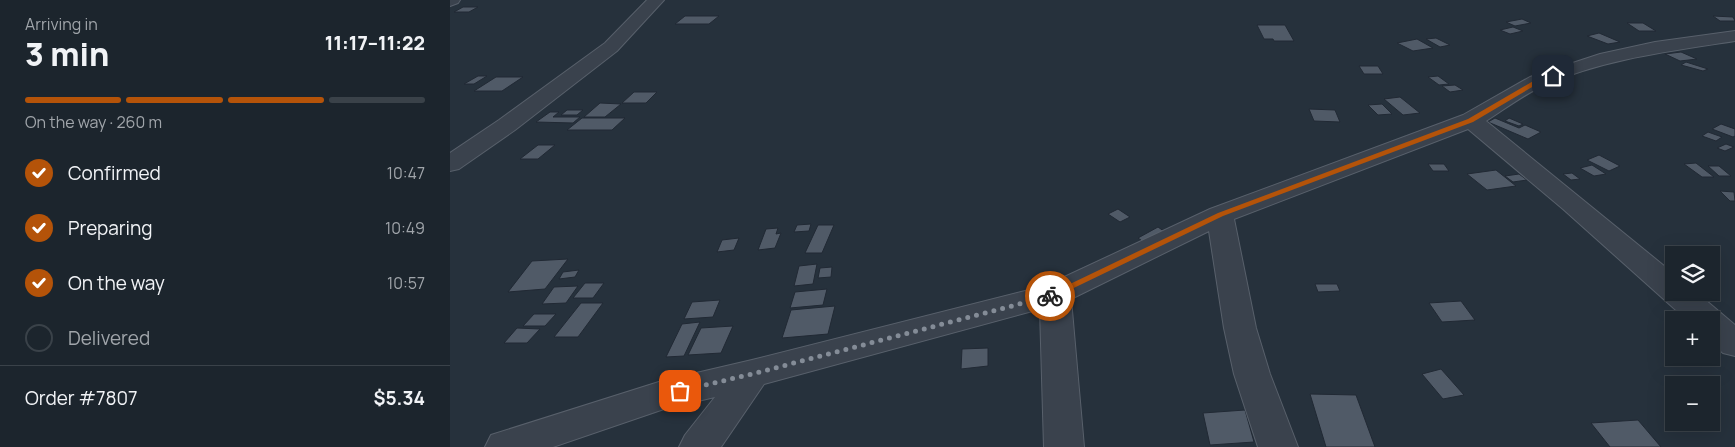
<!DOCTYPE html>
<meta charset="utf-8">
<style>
:root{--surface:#1c252d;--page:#293139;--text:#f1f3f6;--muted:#a0a5aa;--line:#3a4249;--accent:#b45309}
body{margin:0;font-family:Manrope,sans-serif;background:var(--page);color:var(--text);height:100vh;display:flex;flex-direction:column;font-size:19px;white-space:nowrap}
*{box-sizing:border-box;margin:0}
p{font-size:16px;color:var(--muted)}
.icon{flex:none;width:28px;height:28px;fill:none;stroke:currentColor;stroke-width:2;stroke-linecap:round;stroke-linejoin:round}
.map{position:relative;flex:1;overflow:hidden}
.sheet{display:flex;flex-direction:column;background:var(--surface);width:450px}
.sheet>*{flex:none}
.tools{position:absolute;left:1215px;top:246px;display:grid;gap:10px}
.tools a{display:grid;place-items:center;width:55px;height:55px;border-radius:0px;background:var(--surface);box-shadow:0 5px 20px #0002,0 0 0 1px var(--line);font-size:25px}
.pin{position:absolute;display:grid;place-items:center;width:42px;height:42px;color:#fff;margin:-21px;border-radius:10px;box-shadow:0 2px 8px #0006}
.courier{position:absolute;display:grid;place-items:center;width:50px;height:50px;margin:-25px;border:4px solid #b45309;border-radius:50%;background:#fff;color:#222;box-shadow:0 1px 6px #0007}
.head em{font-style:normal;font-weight:800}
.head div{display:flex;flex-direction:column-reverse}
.head{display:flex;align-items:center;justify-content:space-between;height:85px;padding:0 25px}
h1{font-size:32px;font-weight:800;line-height:38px}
.bar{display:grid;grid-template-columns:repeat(4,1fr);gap:8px 5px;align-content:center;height:60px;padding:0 25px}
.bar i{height:6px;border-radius:4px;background:var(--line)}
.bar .selected{background:var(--accent)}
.bar p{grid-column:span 4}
.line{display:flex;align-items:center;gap:12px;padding:0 25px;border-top:1px solid var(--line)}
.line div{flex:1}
ol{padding:0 25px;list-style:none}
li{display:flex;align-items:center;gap:15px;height:55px}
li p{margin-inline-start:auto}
li .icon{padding:5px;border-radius:50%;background:var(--accent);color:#fff;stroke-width:4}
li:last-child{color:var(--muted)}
li i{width:28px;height:28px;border:2px solid var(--line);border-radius:50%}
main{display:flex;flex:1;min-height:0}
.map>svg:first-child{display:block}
</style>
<main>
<section class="sheet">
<div class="head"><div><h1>3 min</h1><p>Arriving in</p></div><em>11:17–11:22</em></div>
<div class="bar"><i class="selected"></i><i class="selected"></i><i class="selected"></i><i></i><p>On the way · 260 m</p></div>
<ol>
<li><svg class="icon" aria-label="check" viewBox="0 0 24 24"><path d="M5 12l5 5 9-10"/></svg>Confirmed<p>10:47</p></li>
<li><svg class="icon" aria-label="check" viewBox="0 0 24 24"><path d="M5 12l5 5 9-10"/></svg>Preparing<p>10:49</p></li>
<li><svg class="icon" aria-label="check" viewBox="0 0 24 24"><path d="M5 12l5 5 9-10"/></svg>On the way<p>10:57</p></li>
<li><i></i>Delivered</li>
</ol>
<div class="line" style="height:65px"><div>Order #7807</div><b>$5.34</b></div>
</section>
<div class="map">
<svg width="1285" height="447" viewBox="0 0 1285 447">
<rect width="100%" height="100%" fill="#26313c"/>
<!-- building -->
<g fill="#505a67" stroke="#212934">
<path d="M13 7H28L19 12H4Z"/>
<path d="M235 16H269L259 24H225Z"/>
<path d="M1263 16 1283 17 1285 21H1270Z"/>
<path d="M1072 19 1081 23 1065 26 1056 22Z"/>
<path d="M1177 23H1193L1206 31H1189Z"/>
<path d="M807 25H835L844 41H824L823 39H814Z"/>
<path d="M1063 27 1073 31 1060 34 1050 30Z"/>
<path d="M1149 33 1170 42 1158 44 1137 36Z"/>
<path d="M986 38 1000 45 990 47 976 39Z"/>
<path d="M967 39 983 48 963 51 947 43Z"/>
<path d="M1231 52 1247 59 1230 61 1215 54Z"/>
<path d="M1236 62 1258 69 1253 71 1231 65Z"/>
<path d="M909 66H928L933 74H914Z"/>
<path d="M28 76H37L24 84H14Z"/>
<path d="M988 76 999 84 989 85 978 77Z"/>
<path d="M46 77H73L52 91H24Z"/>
<path d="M1005 85 1013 90 1000 92 992 86Z"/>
<path d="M184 92H207L196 103H172Z"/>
<path d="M950 97 970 113 953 115 934 99Z"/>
<path d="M150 103 171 104 155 117H134Z"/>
<path d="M932 104 942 114 928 115 918 105Z"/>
<path d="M859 109 885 110 890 122 864 121Z"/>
<path d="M117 110H133L127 115H111Z"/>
<path d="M100 112H109L103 117H130L123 123 86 122Z"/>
<path d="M132 118H175L162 130H117Z"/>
<path d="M1045 118 1069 128 1075 125 1091 132 1078 139 1038 122Z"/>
<path d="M1059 118 1073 124 1069 126 1055 121Z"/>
<path d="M1271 124 1285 129V136L1283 137 1262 129Z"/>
<path d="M1258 132 1272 137 1266 141 1252 136Z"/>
<path d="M1276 144 1284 147 1275 151 1267 148Z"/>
<path d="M88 145H105L88 159H70Z"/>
<path d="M1149 155 1170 166 1159 171 1137 160Z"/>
<path d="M1246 163 1264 177H1252L1234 164Z"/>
<path d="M978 164H994L999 171H983Z"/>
<path d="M1142 165 1156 174 1144 176 1130 168Z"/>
<path d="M1258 166H1269L1281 176H1269Z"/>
<path d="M1046 170 1066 186 1037 190 1017 174Z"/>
<path d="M1122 173 1130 179 1121 180 1113 174Z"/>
<path d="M1069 174 1077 180 1063 182 1055 176Z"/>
<path d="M1270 191 1284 192 1285 201H1280Z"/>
<path d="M668 209 680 217 670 222 658 214Z"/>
<path d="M361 224 359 231 344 232 347 225Z"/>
<path d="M368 225H384L372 253H355Z"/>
<path d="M708 227 722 237 702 248 688 238Z"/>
<path d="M328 228 326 234 331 233 325 248 308 250 316 229Z"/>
<path d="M289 238 284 250 267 252 272 240Z"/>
<path d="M118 259 95 289 58 292 82 261Z"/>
<path d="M367 264 363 284 344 286 349 266Z"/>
<path d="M382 267 381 277 368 278 370 268Z"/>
<path d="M129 270 125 277 109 279 113 272Z"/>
<path d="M135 283H154L143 298H123Z"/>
<path d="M865 284H887L890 291 868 292Z"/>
<path d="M128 286 116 303 92 304 104 287Z"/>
<path d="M377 289 373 305 340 308 345 292Z"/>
<path d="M270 300 263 317 234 319 242 302Z"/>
<path d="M1011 301 1025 320 992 322 979 303Z"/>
<path d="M131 303H153L128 337H104Z"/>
<path d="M385 306 378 334 332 338 341 310Z"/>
<path d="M84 314H106L95 326H73Z"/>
<path d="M250 322 234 356 216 357 232 324Z"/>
<path d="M283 326 271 353 238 355 251 328Z"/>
<path d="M67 328 90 329 77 343H54Z"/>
<path d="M538 348V366L511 369 512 349Z"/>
<path d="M991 369 1014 395 993 399 972 374Z"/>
<path d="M860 394 906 395 925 447H876Z"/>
<path d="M795 410 804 442 760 445 753 413Z"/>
<path d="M1188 420 1211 447H1160L1141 423Z"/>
</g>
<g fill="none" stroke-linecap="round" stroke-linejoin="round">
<defs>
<g id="minor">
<path d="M0 0H10L8 3 0 6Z"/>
<path d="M197 0H214L167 51 65 130 9 169 0 171V153L49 120 155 43Z"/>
<path d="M1285 31V41C1221 51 1154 59 1095 85 1074 94 1055 109 1036 121L1224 274V292H1246L1285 325V356L1273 353 1261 342V320H1237L1113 209 1018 129 784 219 806 328 820 374 848 447H808L784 374 774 328 759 231 621 299 634 447H594L590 309 314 384 271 447H229L235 435 265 397 214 409 103 447H35L41 435 212 381 302 360 595 286 760 209 1013 115 1080 77 1150 54 1205 42Z"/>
</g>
</defs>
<!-- minor casing -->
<use href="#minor" stroke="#58606b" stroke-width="2"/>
<!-- minor -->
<use href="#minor" fill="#3a424d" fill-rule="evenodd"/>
</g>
<!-- route -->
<path fill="#b45309" d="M1103 74 1105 77 1089 83 1023 122 773 216 603 298H597L595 296 768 213 1018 119 1085 80Z"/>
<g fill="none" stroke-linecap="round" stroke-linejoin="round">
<!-- done -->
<path stroke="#848c97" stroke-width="5" stroke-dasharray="0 9" d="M230 391 302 374 600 296"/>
</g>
</svg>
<div class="tools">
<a><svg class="icon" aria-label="layers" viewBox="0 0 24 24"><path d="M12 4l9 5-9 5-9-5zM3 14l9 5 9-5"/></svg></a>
<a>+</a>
<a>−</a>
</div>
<div class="pin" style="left:230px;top:391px;background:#ea580c"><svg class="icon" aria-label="bag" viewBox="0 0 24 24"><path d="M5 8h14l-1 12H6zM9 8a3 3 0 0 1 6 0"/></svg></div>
<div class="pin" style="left:1103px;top:76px;background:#1f2937"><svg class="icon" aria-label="home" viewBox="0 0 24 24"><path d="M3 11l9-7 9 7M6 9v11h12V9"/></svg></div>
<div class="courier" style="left:600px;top:296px"><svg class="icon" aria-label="bike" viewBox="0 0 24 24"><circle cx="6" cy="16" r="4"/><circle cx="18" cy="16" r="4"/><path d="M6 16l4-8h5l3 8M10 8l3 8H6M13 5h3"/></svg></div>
</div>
</main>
